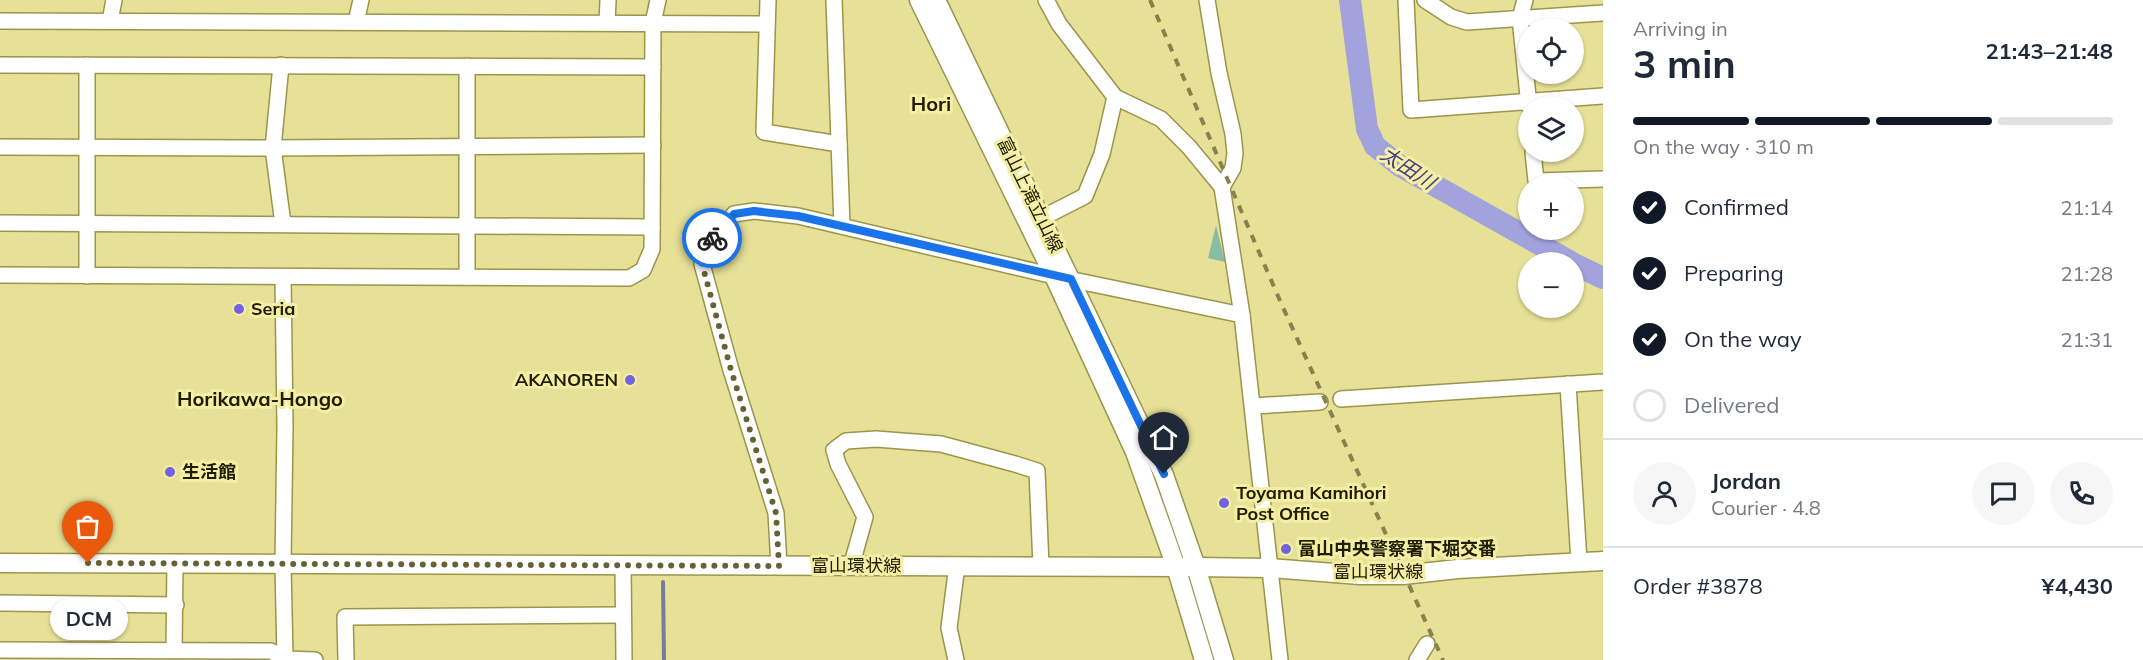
<!DOCTYPE html>
<meta charset="utf-8">
<style>
:root{--surface:#fff;--page:#f6f6f7;--text:#1f2937;--muted:#747a83;--line:#e0e1e3;--accent:#111827}
body{margin:0;font-family:Mulish,"Noto Sans JP",sans-serif;background:var(--page);color:var(--text);height:100vh;display:flex;flex-direction:column;font-size:22px;white-space:nowrap}
*{box-sizing:border-box;margin:0}
p{font-size:20px;color:var(--muted)}
.icon{flex:none;width:33px;height:33px;fill:none;stroke:currentColor;stroke-width:2;stroke-linecap:round;stroke-linejoin:round}
.map{position:relative;flex:1;overflow:hidden}
.drawer{display:flex;flex-direction:column;background:var(--surface);width:540px}
.drawer>*{flex:none}
.fabs{position:absolute;left:1518px;top:18px;display:grid;gap:12px}
.fabs a{display:grid;place-items:center;width:66px;height:66px;border-radius:50%;background:var(--surface);box-shadow:0 2px 4px #0004;font-size:30px}
.pin{position:absolute;display:grid;place-items:center;width:51px;height:51px;color:#fff;margin:-62px -26px;border-radius:50% 50% 50% 0;rotate:-45deg;box-shadow:0 0 6px #0007}
.pin .icon{rotate:45deg}
.courier{position:absolute;display:grid;place-items:center;width:60px;height:60px;margin:-30px;border:4px solid #1a73e8;border-radius:50%;background:#fff;color:#222;box-shadow:0 2px 8px #0007}
.bubble{position:absolute;height:42px;border-radius:21px;background:var(--surface);box-shadow:0 2px 4px #0004;font-size:20px;font-weight:700;line-height:42px;text-align:center}
.head em{font-style:normal;font-weight:700}
.head div{display:flex;flex-direction:column-reverse}
.head{display:flex;align-items:center;justify-content:space-between;height:102px;padding:0 30px}
h1{font-size:39px;font-weight:700;line-height:45px}
.bar{display:grid;grid-template-columns:repeat(4,1fr);gap:9px 6px;align-content:center;height:72px;padding:0 30px}
.bar i{height:8px;border-radius:4px;background:var(--line)}
.bar .current{background:var(--accent)}
.bar p{grid-column:span 4}
.line{display:flex;align-items:center;gap:15px;padding:0 30px;border-top:2px solid var(--line)}
.line div{flex:1}
.round{display:grid;place-items:center;flex:none;width:63px;height:63px;border-radius:32px;background:var(--page)}
ol{padding:0 30px;list-style:none}
li{display:flex;align-items:center;gap:18px;height:66px}
li p{margin-inline-start:auto}
li .icon{padding:6px;border-radius:50%;background:var(--accent);color:#fff;stroke-width:4}
li:last-child{color:var(--muted)}
li i{width:33px;height:33px;border:3px solid var(--line);border-radius:50%}
main{display:flex;flex:1;min-height:0}
.map>svg:first-child{display:block}
</style>
<main>
<div class="map">
<svg width="1603" height="660" viewBox="0 0 1603 660">
<rect width="100%" height="100%" fill="#e7e197"/>
<!-- green -->
<path fill="#86bea4" d="M1216 225 1225 262 1208 258Z"/>
<g fill="none" stroke-linecap="round" stroke-linejoin="round">
<!-- stream -->
<path stroke="#7b7a9b" stroke-width="4" d="M663 582 664 660"/>
<!-- river -->
<g stroke="#a2a2dd" stroke-width="22">
<path d="M1350 0 1367 129 1375 146 1400 166 1571 262"/>
<path d="M1574 264 1603 278"/>
</g>
<defs>
<g id="minor">
<path d="M768 0 764 132 839 144"/>
<path d="M834 0 842 226"/>
<path d="M1046 0 1059 24 1115 97 1161 119 1189 147 1222 187"/>
<path d="M1207 0 1219 73 1233 134 1235 153 1233 168 1222 187 1242 315 1280 660"/>
<path d="M1406 0 1411 110 1603 96"/>
<path d="M1425 0 1451 17 1467 22 1603 13"/>
<path d="M1525 0 1520 18 1529 106"/>
<path d="M0 21 767 24"/>
<path d="M110 21 114 0"/>
<path d="M356 22 361 0"/>
<path d="M607 23 608 0"/>
<path d="M0 65 653 67"/>
<path d="M87 65V276"/>
<path d="M281 65 273 148 283 224"/>
<path d="M467 66V277"/>
<path d="M0 147 273 148 653 145"/>
<path d="M1533 152 1536 181 1603 179"/>
<path d="M0 223 652 227"/>
<path d="M1030 224 1085 196 1102 154 1115 97"/>
<path d="M0 275 629 278 643 270 652 249 653 23 658 0"/>
<path d="M283 277 285 427 283 564 285 660"/>
<path d="M1568 384 1579 562"/>
<path d="M1341 399 1603 382"/>
<path d="M1253 406 1320 402"/>
<path d="M623 565 624 660"/>
<path d="M779 566 776 513 731 370 702 264V244L722 231 734 214 754 211 798 216 1054 276 1242 315"/>
<path d="M851 567 865 517 838 464 834 450 846 441 876 439 941 444 1015 464 1037 471 1041 566"/>
<path d="M0 603 176 605"/>
<path d="M0 650 271 651 285 659 315 660"/>
<path d="M174 650 175 563"/>
<path d="M346 660 345 617 623 615"/>
<path d="M956 660 949 628 957 565"/>
<path d="M1417 660 1427 644"/>
</g>
<g id="major">
<path d="M919 0 1054 276 1135 452 1176 567 1204 660"/>
<path d="M936 0 1164 475 1196 567 1224 660"/>
<path d="M0 563 1196 567 1269 568 1360 575H1403L1458 569 1603 561"/>
</g>
</defs>
<!-- minor casing -->
<use href="#minor" stroke="#9b954c" stroke-width="18"/>
<!-- major casing -->
<use href="#major" stroke="#9b954c" stroke-width="21"/>
<!-- minor -->
<use href="#minor" stroke="#fff" stroke-width="15"/>
<!-- major -->
<use href="#major" stroke="#fff" stroke-width="18"/>
<!-- rail -->
<path stroke="#86814d" stroke-width="4" stroke-dasharray="8 8" stroke-linecap="butt" d="M1150 0 1281 303 1443 660"/>
</g>
<g fill="none" stroke-linecap="round" stroke-linejoin="round">
<!-- done -->
<path stroke="#666235" stroke-width="6" stroke-dasharray="0 10.8" d="M88 563 779 566 776 513 731 370 702 264V244L712 238"/>
<!-- route -->
<path stroke="#1a73e8" stroke-width="8" d="M712 238 722 231 734 214 754 211 798 216 1071 279 1164 474"/>
</g>
<!-- markers -->
<g fill="#7063dd" stroke="#f4efa4" stroke-width="2">
<circle cx="239" cy="309" r="6"/>
<circle cx="630" cy="380" r="6"/>
<circle cx="170" cy="472" r="6"/>
<circle cx="1224" cy="503" r="6"/>
<circle cx="1286" cy="549" r="6"/>
</g>
<g text-anchor="middle" stroke-width="6" stroke-linejoin="round" paint-order="stroke">
<!-- street labels -->
<g font-size="18" fill="#201d00" stroke="#f4efa4">
<text transform="translate(1030 195) rotate(64)" y="6">富山上滝立山線</text>
<text x="856" y="572">富山環状線</text>
<text x="1378" y="578">富山環状線</text>
</g>
<!-- poi labels -->
<g font-size="18" font-weight="bold" fill="#201d00" stroke="#f4efa4" text-anchor="start">
<text x="251" y="315">Seria</text>
<text x="618" y="386" text-anchor="end">AKANOREN</text>
<text x="182" y="478">生活館</text>
<text x="1236" y="499">Toyama Kamihori<tspan x="1236" dy="21">Post Office</tspan></text>
<text x="1298" y="555">富山中央警察署下堀交番</text>
</g>
<!-- neighbourhood labels -->
<g font-size="20" font-weight="bold" fill="#201d00" stroke="#f4efa4">
<text x="931" y="111">Hori</text>
<text x="260" y="406">Horikawa-Hongo</text>
</g>
<!-- water labels -->
<g font-size="20" font-style="italic" fill="#453e85" stroke="#f4efa4">
<text transform="translate(1408 168) rotate(33)" y="7">太田川</text>
</g>
</g>
</svg>
<div class="fabs">
<a><svg class="icon" aria-label="locate" viewBox="0 0 24 24"><circle cx="12" cy="12" r="6"/><path d="M12 2v4M12 18v4M2 12h4M18 12h4"/></svg></a>
<a><svg class="icon" aria-label="layers" viewBox="0 0 24 24"><path d="M12 4l9 5-9 5-9-5zM3 14l9 5 9-5"/></svg></a>
<a>+</a>
<a>−</a>
</div>
<div class="pin" style="left:88px;top:563px;background:#ea580c"><svg class="icon" aria-label="bag" viewBox="0 0 24 24"><path d="M5 8h14l-1 12H6zM9 8a3 3 0 0 1 6 0"/></svg></div>
<div class="pin" style="left:1164px;top:474px;background:#1f2937"><svg class="icon" aria-label="home" viewBox="0 0 24 24"><path d="M3 11l9-7 9 7M6 9v11h12V9"/></svg></div>
<div class="courier" style="left:712px;top:238px"><svg class="icon" aria-label="bike" viewBox="0 0 24 24"><circle cx="6" cy="16" r="4"/><circle cx="18" cy="16" r="4"/><path d="M6 16l4-8h5l3 8M10 8l3 8H6M13 5h3"/></svg></div>
<div class="bubble" style="left:50px;top:598px;width:78px">DCM</div>
</div>
<section class="drawer">
<div class="head"><div><h1>3 min</h1><p>Arriving in</p></div><em>21:43–21:48</em></div>
<div class="bar"><i class="current"></i><i class="current"></i><i class="current"></i><i></i><p>On the way · 310 m</p></div>
<ol>
<li><svg class="icon" aria-label="check" viewBox="0 0 24 24"><path d="M5 12l5 5 9-10"/></svg>Confirmed<p>21:14</p></li>
<li><svg class="icon" aria-label="check" viewBox="0 0 24 24"><path d="M5 12l5 5 9-10"/></svg>Preparing<p>21:28</p></li>
<li><svg class="icon" aria-label="check" viewBox="0 0 24 24"><path d="M5 12l5 5 9-10"/></svg>On the way<p>21:31</p></li>
<li><i></i>Delivered</li>
</ol>
<div class="line" style="height:108px"><a class="round"><svg class="icon" aria-label="person" viewBox="0 0 24 24"><circle cx="12" cy="8" r="4"/><path d="M4 21q1-7 8-7t8 7"/></svg></a><div><b>Jordan</b><p>Courier · 4.8</p></div><a class="round"><svg class="icon" aria-label="chat" viewBox="0 0 24 24"><path d="M4 5h16v11H9l-5 4z"/></svg></a><a class="round"><svg class="icon" aria-label="phone" viewBox="0 0 24 24"><path d="M5 4h4l2 5-3 2q2 4 5 5l2-3 5 2v4C11 20 4 13 5 4z"/></svg></a></div>
<div class="line" style="height:78px"><div>Order #3878</div><b>¥4,430</b></div>
</section>
</main>
